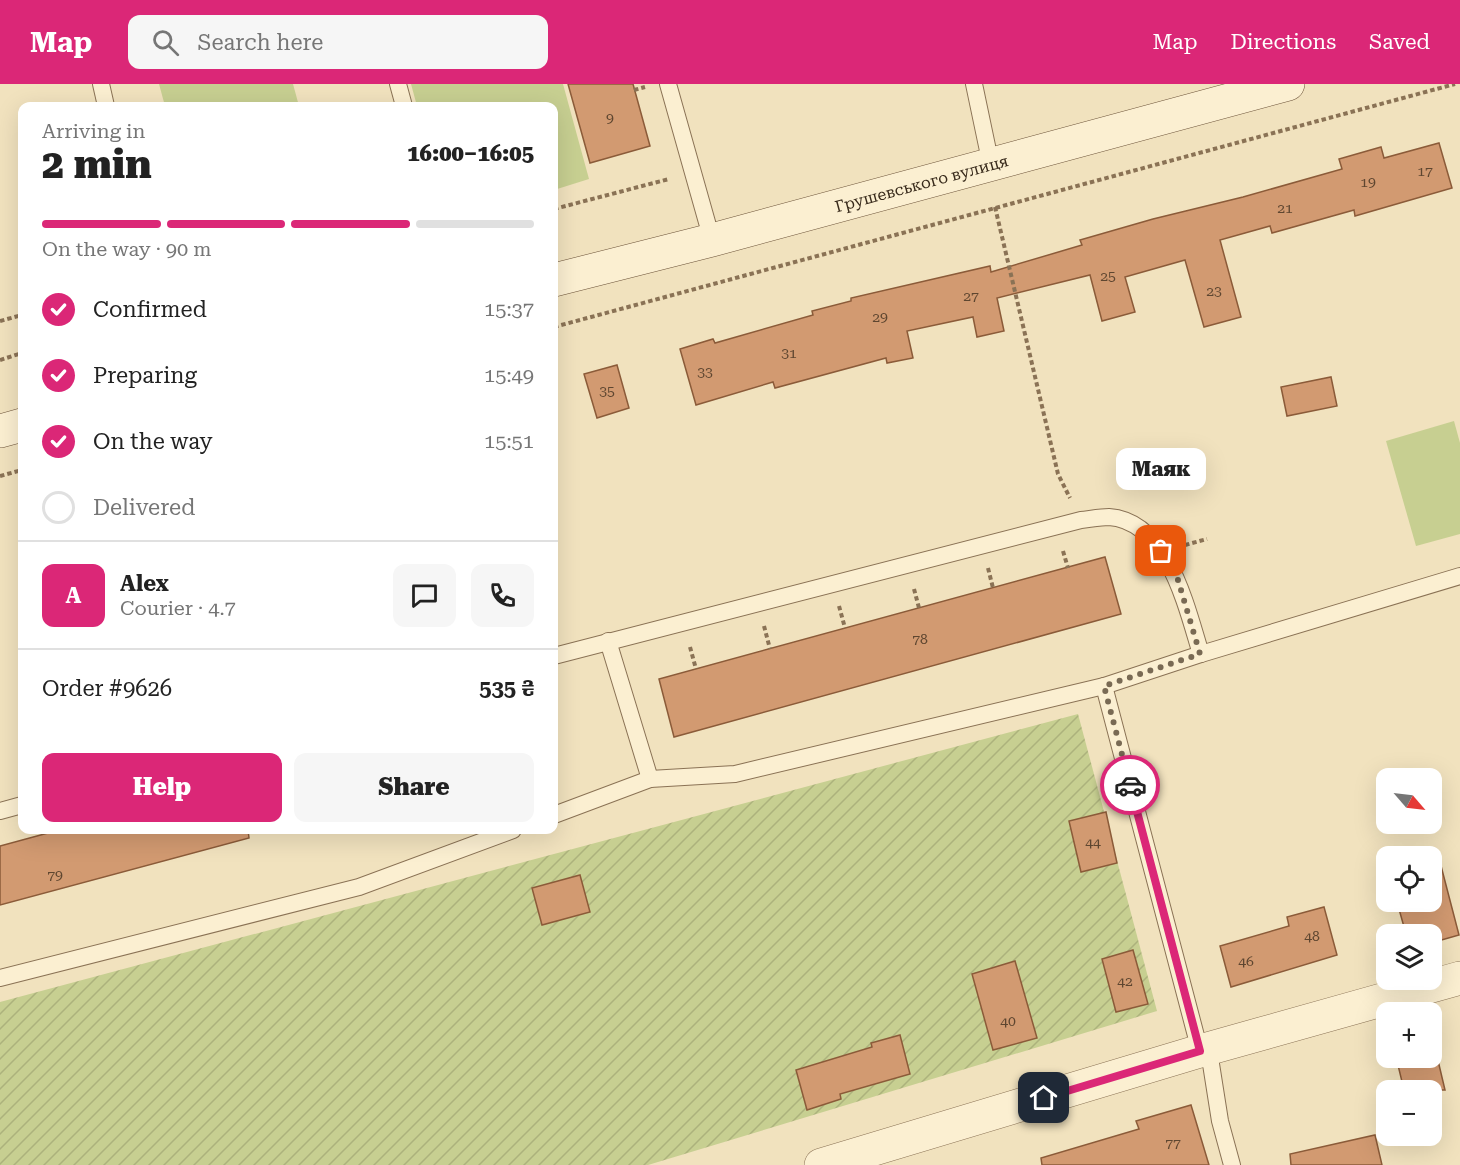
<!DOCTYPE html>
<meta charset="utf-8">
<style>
:root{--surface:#fff;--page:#f6f6f6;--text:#222;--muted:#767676;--line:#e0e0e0;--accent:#db2777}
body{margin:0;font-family:"Roboto Serif",serif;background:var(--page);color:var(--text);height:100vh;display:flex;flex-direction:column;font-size:22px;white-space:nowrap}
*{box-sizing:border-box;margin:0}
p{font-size:20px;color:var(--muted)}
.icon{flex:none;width:33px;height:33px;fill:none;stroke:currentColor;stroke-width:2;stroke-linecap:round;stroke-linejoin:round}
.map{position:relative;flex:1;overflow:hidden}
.drawer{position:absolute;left:18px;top:18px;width:540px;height:732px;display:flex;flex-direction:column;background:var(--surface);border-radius:12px;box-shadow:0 6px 24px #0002}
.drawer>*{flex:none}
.needle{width:39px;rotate:118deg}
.buttons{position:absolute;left:1376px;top:684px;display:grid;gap:12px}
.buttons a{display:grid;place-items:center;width:66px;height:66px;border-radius:12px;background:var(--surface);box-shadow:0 6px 24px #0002;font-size:30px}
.pin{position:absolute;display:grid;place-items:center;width:51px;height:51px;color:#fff;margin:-26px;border-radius:12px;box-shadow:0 3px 9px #0006}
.courier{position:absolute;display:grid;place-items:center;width:60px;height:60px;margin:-30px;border:4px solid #db2777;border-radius:50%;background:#fff;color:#222;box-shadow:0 2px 8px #0007}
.bubble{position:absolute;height:42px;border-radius:12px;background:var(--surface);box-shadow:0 6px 24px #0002;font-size:20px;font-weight:800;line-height:42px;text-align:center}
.overview em{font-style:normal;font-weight:800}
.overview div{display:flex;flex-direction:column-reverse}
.overview{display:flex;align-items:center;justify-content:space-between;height:102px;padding:0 24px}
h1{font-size:39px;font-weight:800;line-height:45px}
.bar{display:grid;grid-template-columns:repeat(4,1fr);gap:9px 6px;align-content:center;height:72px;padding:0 24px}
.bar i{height:8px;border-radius:4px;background:var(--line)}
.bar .selected{background:var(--accent)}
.bar p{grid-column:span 4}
.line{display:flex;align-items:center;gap:15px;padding:0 24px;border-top:2px solid var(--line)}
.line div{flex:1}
.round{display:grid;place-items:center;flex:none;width:63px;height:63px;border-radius:12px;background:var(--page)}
ol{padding:0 24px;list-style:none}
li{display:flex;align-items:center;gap:18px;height:66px}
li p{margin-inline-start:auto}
li .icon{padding:6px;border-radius:50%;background:var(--accent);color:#fff;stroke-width:4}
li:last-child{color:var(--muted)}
li i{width:33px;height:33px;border:3px solid var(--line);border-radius:50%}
.button{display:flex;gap:12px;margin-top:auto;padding:12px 24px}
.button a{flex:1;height:69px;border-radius:12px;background:var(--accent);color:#fff;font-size:24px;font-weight:800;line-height:69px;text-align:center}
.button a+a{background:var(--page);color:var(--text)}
header{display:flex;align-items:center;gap:36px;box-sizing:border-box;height:84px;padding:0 30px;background:var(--accent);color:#fff}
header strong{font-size:28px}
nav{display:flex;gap:33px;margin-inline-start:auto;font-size:21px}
.search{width:420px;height:54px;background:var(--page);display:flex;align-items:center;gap:15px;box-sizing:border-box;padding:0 21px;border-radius:12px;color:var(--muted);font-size:22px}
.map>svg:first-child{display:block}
</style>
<header>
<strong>Map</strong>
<div class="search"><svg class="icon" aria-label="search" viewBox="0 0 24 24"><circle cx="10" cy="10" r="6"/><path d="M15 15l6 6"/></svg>Search here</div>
<nav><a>Map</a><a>Directions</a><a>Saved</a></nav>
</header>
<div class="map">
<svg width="1460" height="1081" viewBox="0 0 1460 1081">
<defs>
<pattern id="garden-furrows" width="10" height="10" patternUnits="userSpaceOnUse" patternTransform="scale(1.5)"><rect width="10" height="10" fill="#c7cf91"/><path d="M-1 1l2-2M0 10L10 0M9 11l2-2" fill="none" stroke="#acb27c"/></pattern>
</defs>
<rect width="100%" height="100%" fill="#f1e2be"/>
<!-- green -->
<g fill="#c7cf91">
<path d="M159 0H293L299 22H165Z"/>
<path d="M411 0H563L589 95 554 106V22H417Z"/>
<path d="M1454 337 1460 359V450L1416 462 1386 357Z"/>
</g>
<!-- garden -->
<path fill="url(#garden-furrows)" d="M1078 630 1157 927 648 1081H0V918Z"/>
<!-- building -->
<g fill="#d29a71" stroke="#8b5b39" stroke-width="1.5">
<path d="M568 0H633L650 62 590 79Z"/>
<path d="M1439 59 1452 104 1355 132 1354 126 1272 149 1270 142 1220 156 1241 233 1204 243 1185 176 1125 193 1135 228 1102 237 1090 191 997 214 1004 247 977 253 973 233 907 247 913 274 887 279 886 274 775 304 773 298 696 321 680 265 713 255 715 259 813 231 812 227 851 217V214L990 182 991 188 1082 161 1080 156 1153 135 1243 113 1342 85 1339 75 1381 63 1384 74Z"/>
<path d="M617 281 629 324 597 334 584 290Z"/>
<path d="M1331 293 1337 322 1287 332 1281 303Z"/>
<path d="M1105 473 1121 530 674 653 659 595Z"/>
<path d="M1106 728 1117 779 1081 788 1069 737Z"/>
<path d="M59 746H248L249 754 0 821V762Z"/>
<path d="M1440 778 1459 851 1431 859V850H1406L1397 818H1431V779Z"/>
<path d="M580 791 590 828 542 841 532 804Z"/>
<path d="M1324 823 1337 871 1231 903 1220 862 1289 842 1287 833Z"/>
<path d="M1133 866 1148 920 1116 928 1102 875Z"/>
<path d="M1015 877 1037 954 993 966 972 890Z"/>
<path d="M900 951 910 990 840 1010 841 1015 807 1026 796 986 872 963 871 959Z"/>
<path d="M1436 968 1445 1006H1404L1397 977 1431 974V969Z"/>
<path d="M1191 1021 1209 1081H1042L1041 1074 1139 1045 1136 1037Z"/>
<path d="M1375 1051 1382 1081H1291L1290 1070Z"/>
</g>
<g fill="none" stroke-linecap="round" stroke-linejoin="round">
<defs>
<g id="lane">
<path d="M101 0 106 22"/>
<path d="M398 0 404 22"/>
<path d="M668 0 712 156"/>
<path d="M974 0 991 81"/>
<path d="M608 557 650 695"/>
<path d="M554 572 1081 436C1090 435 1101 433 1109 433 1168 437 1187 525 1201 570"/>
<path d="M1104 602 1200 967 1211 980 1220 1037 1232 1081"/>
<path d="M0 727 22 721"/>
<path d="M554 731 650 695 735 690 1104 602 1201 570 1460 492"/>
<path d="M0 894 359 803 513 746"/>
</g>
<path id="street" d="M821 1081 1200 967 1460 894"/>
<g id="secondary">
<path id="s1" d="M554 196 712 156 1288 0"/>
<path d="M0 347 22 341"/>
</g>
</defs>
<!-- lane casing -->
<use href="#lane" stroke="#8a7255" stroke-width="18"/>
<!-- street casing -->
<use href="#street" stroke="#8a7255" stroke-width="34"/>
<!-- secondary casing -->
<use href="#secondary" stroke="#6c5339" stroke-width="34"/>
<!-- path -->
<g stroke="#8a7255" stroke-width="4" stroke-dasharray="4.5 3" stroke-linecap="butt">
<path d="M634 6 645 3"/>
<path d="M995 123 1058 390 1070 414"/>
<path d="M554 125 669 95"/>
<path d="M0 237 22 231"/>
<path d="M554 243 1455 0"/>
<path d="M0 276 22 269"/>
<path d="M0 392 22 386"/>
<path d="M1185 461 1207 455"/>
<path d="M1063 467 1068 484"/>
<path d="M988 484 993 504"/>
<path d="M914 505 919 524"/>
<path d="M839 522 845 544"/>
<path d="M764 542 770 565"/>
<path d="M690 563 696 585"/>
</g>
<!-- lane -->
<use href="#lane" stroke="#fbefd1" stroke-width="16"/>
<!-- street -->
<use href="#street" stroke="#fbefd1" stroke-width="33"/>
<!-- secondary -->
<use href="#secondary" stroke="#fbefd1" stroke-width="33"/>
</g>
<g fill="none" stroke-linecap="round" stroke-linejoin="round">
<!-- done -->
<path stroke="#796a54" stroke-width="6" stroke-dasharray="0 10.8" d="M1130 701 1104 602 1200 570 1178 496 1161 467"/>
<!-- route -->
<path stroke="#db2777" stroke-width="8" d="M1044 1014 1200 967 1130 701"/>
</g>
<g text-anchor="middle" stroke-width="5" stroke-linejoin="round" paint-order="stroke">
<!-- number labels -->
<g font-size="14" fill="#5e4630">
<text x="610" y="39">9</text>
<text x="1425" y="92">17</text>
<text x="1368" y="103">19</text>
<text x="1285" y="129">21</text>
<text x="1108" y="197">25</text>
<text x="1214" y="212">23</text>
<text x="971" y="217">27</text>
<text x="880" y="238">29</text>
<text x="789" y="274">31</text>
<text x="705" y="293">33</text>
<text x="607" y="312">35</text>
<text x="920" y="560">78</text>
<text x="1093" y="763">44</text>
<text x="55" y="796">79</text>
<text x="1312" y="857">48</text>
<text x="1246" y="882">46</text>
<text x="1125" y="902">42</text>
<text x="1008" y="942">40</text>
<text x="1173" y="1064">77</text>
</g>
<!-- street labels -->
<g font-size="16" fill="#382a1b" stroke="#f8ecce">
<text dy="6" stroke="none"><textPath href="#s1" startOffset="380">Грушевського вулиця</textPath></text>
</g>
</g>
</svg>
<div class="buttons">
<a><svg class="needle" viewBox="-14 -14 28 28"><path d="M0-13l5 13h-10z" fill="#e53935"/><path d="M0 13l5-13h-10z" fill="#767676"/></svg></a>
<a><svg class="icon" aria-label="locate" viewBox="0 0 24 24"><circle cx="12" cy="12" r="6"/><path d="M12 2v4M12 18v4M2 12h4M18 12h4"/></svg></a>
<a><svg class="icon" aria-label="layers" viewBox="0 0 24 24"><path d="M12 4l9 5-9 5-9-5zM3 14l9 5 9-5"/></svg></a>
<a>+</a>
<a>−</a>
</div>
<div class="pin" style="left:1161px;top:467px;background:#ea580c"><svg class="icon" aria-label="bag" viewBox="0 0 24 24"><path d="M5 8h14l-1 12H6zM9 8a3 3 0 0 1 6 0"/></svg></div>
<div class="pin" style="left:1044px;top:1014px;background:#1f2937"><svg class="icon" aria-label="home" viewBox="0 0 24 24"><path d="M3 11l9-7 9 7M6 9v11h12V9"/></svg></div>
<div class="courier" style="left:1130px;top:701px"><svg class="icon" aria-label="car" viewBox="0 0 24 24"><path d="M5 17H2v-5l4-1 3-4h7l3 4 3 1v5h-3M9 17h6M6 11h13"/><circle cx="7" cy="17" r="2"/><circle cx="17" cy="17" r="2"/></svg></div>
<div class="bubble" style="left:1116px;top:364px;width:90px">Маяк</div>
<section class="drawer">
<div class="overview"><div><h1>2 min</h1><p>Arriving in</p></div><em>16:00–16:05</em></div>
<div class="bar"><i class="selected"></i><i class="selected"></i><i class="selected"></i><i></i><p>On the way · 90 m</p></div>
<ol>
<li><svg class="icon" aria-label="check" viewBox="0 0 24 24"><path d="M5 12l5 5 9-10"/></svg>Confirmed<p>15:37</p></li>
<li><svg class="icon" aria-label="check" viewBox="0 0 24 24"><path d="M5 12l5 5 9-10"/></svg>Preparing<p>15:49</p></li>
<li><svg class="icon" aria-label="check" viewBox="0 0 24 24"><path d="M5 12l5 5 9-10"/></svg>On the way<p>15:51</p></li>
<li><i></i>Delivered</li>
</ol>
<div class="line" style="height:108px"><b class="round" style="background:var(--accent);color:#fff">A</b><div><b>Alex</b><p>Courier · 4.7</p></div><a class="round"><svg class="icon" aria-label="chat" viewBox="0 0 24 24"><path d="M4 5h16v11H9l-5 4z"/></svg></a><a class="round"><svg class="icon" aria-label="phone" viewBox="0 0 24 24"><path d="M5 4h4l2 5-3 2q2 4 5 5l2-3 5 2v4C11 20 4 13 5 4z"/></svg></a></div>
<div class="line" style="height:78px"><div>Order #9626</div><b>535 ₴</b></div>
<div class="button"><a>Help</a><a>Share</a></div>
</section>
</div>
